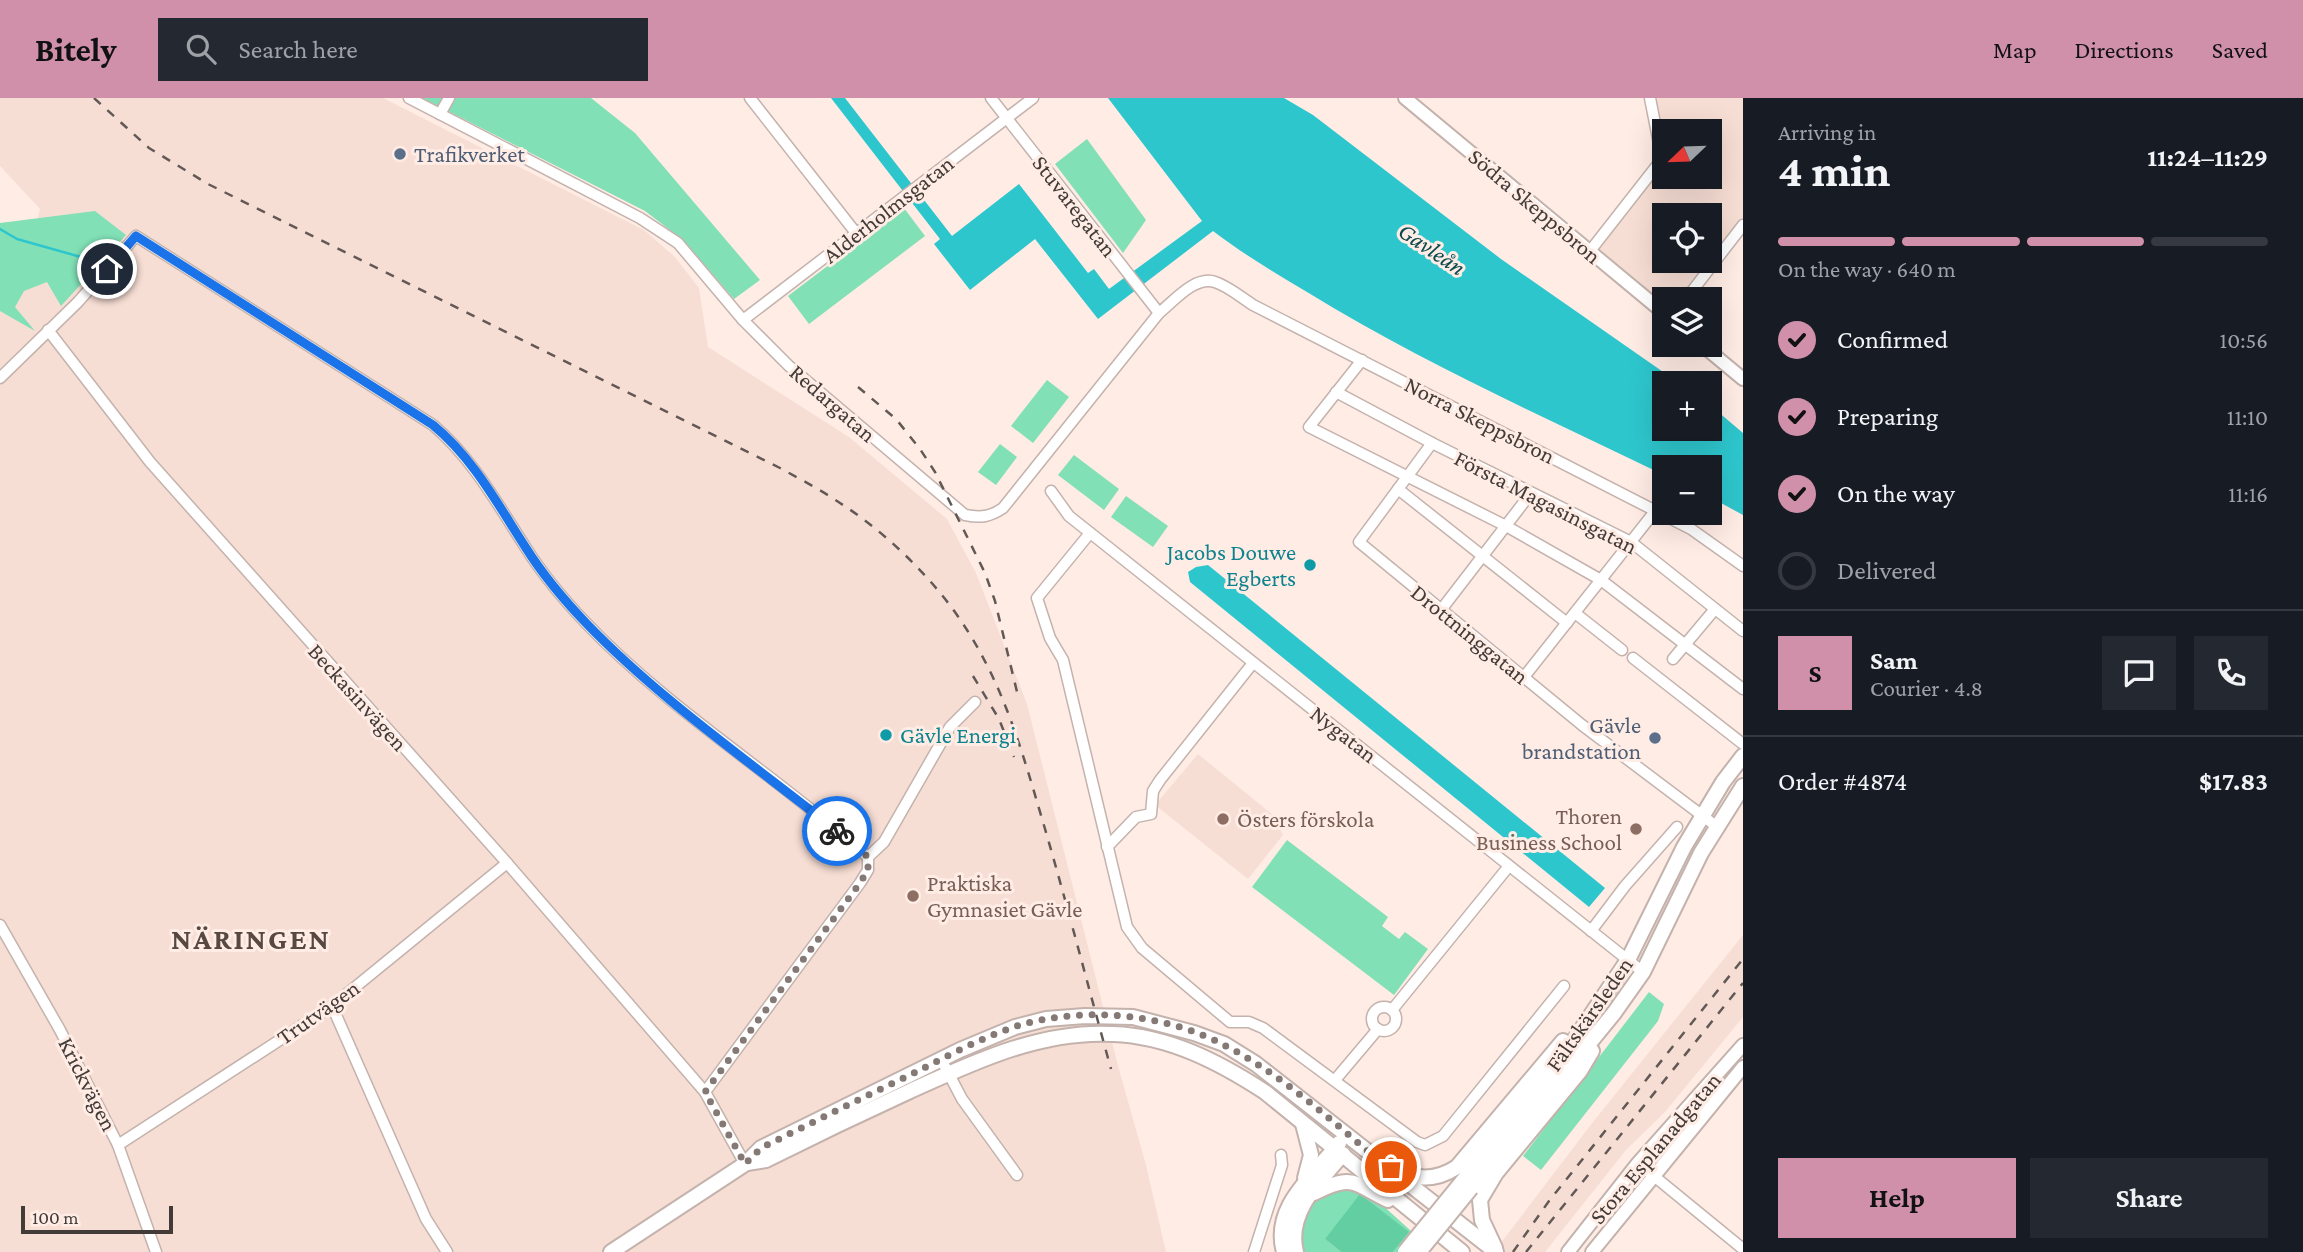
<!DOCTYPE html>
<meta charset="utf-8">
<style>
:root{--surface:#171b24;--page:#242831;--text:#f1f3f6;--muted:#9ea1a6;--line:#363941;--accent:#d190aa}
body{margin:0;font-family:"Crimson Pro",serif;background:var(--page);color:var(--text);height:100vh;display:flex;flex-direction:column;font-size:26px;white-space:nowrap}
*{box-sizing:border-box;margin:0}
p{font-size:23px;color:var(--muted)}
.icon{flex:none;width:38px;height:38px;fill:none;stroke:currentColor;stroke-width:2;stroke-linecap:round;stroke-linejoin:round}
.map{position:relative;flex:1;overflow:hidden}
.drawer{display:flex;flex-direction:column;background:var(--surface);width:560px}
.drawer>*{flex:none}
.needle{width:46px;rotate:247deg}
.tools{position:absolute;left:1652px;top:21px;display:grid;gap:14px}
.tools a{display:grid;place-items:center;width:70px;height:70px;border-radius:0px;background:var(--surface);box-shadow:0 7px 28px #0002;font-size:35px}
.scale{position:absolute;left:21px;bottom:18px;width:152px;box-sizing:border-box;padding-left:7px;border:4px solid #423b38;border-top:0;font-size:19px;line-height:24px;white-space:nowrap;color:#423b38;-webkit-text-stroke:5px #ffece5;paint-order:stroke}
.pin{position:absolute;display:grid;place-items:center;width:60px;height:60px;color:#fff;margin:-30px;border:4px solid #fff;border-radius:50%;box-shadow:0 2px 7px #0007}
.courier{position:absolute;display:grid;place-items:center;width:70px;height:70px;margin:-35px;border:5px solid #1a73e8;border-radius:50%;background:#fff;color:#222;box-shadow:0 2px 9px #0007}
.head em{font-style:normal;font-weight:700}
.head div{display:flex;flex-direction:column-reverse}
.head{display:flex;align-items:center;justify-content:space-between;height:119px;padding:0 35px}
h1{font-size:46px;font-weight:700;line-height:52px}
.bar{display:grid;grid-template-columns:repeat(4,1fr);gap:10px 7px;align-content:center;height:84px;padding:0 35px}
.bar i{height:9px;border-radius:5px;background:var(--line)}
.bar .on{background:var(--accent)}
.bar p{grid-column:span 4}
.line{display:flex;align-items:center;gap:18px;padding:0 35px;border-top:2px solid var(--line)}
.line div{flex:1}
.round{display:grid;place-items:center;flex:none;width:74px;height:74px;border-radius:0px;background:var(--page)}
ol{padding:0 35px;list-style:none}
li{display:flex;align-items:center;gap:21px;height:77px}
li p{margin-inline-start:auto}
li .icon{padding:7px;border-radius:50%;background:var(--accent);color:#111;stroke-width:4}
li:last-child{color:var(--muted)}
li i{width:38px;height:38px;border:4px solid var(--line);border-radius:50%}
.primary-button{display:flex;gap:14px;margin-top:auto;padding:14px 35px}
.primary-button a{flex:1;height:80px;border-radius:0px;background:var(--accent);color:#111;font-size:28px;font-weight:700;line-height:80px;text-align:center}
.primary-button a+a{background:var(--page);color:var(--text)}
header{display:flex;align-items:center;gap:42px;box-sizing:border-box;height:98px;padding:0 35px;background:var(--accent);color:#111}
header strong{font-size:33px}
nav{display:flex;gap:38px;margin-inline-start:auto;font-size:24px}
.search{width:490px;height:63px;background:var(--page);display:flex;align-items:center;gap:18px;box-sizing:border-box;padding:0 24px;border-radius:0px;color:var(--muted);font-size:26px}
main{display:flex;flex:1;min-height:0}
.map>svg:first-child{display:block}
</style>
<header>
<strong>Bitely</strong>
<div class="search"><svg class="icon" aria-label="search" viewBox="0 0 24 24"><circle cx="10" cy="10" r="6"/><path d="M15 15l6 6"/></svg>Search here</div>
<nav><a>Map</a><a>Directions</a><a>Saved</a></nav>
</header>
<main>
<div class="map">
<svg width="1743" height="1154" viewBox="0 0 1743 1154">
<rect width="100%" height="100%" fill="#ffece5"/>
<!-- built -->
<g fill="#f7ded4" fill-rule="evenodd">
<path d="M0 0H383L644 132 675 159 699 190 708 249 849 339 947 421 976 475 1027 606 1118 968 1146 1067 1166 1154H0V177L27 159 40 111 0 68Z"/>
<path d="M1653 0H1743V125L1683 201H1664V212L1593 153 1664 63V79H1710V33H1664V54ZM1664 117H1710V163H1664Z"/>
<path d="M1198 656 1273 717 1283 737 1248 781 1155 707Z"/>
<path d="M1743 837V919L1665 1014 1626 1052 1545 1154H1494L1589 1029Z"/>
</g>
<!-- green -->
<g fill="#81e0b6">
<path d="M422 0H591L635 35 760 182 734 201 683 142 645 113Z"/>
<path d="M1087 41 1146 122 1123 155 1055 66Z"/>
<path d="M904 110 925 138 809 226 788 198Z"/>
<path d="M95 113 126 137 61 208 47 184 24 193 15 209 35 233 0 213V125Z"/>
<path d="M1047 282 1069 299 1033 345 1011 328Z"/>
<path d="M1000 346 1017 359 996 387 978 374Z"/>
<path d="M1074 357 1119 391 1104 412 1058 377Z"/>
<path d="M1126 398 1168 428 1153 449 1111 419Z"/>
<path d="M1287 742 1388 819 1382 828 1399 841 1405 834 1428 851 1394 897 1252 789Z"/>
<path d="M1649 894 1664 906 1658 923 1541 1072 1523 1058Z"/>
<path d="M1344 1089 1378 1103 1411 1133 1410 1139 1398 1154H1393L1408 1134 1325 1141 1341 1154H1303C1299 1135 1300 1113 1317 1100 1323 1094 1336 1092 1344 1089Z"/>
</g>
<!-- forest -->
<path fill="#63cea1" d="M1360 1096 1409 1134 1393 1154H1341L1325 1141Z"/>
<!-- water -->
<g fill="#2ec6cd">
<path d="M831 0H845L952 138 1019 86 1088 175 1094 171 1109 191 1202 123 1108 0H1284L1313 17 1501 161 1679 285H1664V331H1710V307L1743 335V417L1710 399V369H1664V377C1544 319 1421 264 1307 194 1275 175 1243 156 1213 133L1098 221 1035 141 970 192 934 146 940 141Z"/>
<path d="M1208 467 1605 790 1589 809 1190 484 1188 474 1196 469Z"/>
</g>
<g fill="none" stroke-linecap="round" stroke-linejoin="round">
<!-- stream -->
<path stroke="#2ec6cd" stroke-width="2.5" d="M0 131 17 141 88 161"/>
<defs>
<g id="minor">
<path d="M409 0 640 120 678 145 743 222 789 268 965 417C981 420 990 419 1003 410L1159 215C1173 204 1195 177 1215 184 1228 188 1242 200 1253 207L1691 431 1743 468"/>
<path d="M750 0 856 135"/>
<path d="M991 0 1159 215"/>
<path d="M440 16 449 0"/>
<path d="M1590 153 1662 61 1650 0"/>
<path d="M1686 201 1743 127"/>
<path d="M743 222 1033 0"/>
<path d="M48 232 150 364 507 765 705 994 745 1066"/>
<path d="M1362 262 1309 329 1506 428 1601 482 1743 591"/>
<path d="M0 280 78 204 136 138 433 327C473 361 498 407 526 450 543 477 564 502 586 525 670 613 777 678 868 759"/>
<path d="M1336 294 1432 345 1631 444 1743 533"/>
<path d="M1432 345 1359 444 1582 627 1716 728"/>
<path d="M1398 391 1567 525"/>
<path d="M1051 393 1069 418 1643 874"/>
<path d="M1090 435 1037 500 1050 540 1063 562 1127 829 1142 850 1230 924H1249L1263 930 1417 1044 1425 1047 1443 1038 1564 888"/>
<path d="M1441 512 1531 395"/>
<path d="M1575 515 1622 552"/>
<path d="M1633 560 1743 646"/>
<path d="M1673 561 1715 511"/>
<path d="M1524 579 1656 412"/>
<path d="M1107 749 1136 719 1151 716 1153 693 1160 682 1253 565"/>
<path d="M0 827 60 932 118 1047 156 1154"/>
<path d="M1591 833 1625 788 1677 729"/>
<path d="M332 908 426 1121 447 1154"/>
<circle cx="1384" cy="921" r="12"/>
<path d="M1392 912 1509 768"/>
<path d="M941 961 962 1001 1017 1077"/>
<path d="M1335 982 1378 931"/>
<path d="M705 994 860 785 868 772V759L884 744 950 629 975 604"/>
<path d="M118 1047 332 908 507 765"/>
<path d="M1638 1065 1743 1151"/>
<path d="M1254 1154 1282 1067 1281 1057"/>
</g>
<g id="tertiary">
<path d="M1405 0 1664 215"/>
<path d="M1702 247 1743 281"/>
<path d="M1568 1154 1638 1065 1743 947"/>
<path d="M1592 1154 1743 969"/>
</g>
<g id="secondary">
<path d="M1303 1026 1311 1057 1305 1080"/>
<path d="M747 1065 766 1062C814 1038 862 1015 910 993 974 964 1041 932 1113 936 1169 938 1219 964 1265 994L1462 1154"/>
<path d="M1401 1074C1421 1083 1439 1081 1457 1069L1563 943"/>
<path d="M1462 1084 1573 944 1628 862 1684 749 1723 684 1743 658"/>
<path d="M1471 1090 1614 915 1643 874 1701 755 1743 688"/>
<path d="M1314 1095C1353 1075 1353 1085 1388 1102"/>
<path d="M1495 1150 1482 1122 1480 1102 1496 1075 1580 973 1592 953"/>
<path d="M611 1154 745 1066 761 1050 960 952 1015 929 1046 921 1085 918 1133 919 1194 935 1224 946 1256 966 1496 1154"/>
<path d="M1284 1154C1271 1108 1315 1077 1339 1045"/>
<path d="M1296 1154C1286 1115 1319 1084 1343 1056"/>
</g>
</defs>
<!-- minor casing -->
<use href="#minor" stroke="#c4b2ac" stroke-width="13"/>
<!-- tertiary casing -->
<use href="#tertiary" stroke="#c4b2ac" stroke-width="16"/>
<!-- secondary casing -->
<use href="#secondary" stroke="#c4b2ac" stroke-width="18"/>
<!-- minor -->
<use href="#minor" stroke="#fff" stroke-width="10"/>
<!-- tertiary -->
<use href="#tertiary" stroke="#fff" stroke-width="12"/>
<!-- secondary -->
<use href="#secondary" stroke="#fff" stroke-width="14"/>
<!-- rail -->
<g stroke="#625956" stroke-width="2.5" stroke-dasharray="9 9" stroke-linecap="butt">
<path d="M94 0 149 50 208 86 780 370C800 381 821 392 840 405 882 432 922 470 952 510 1001 577 1020 646 1043 724 1067 806 1088 888 1111 971"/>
<path d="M858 289 896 321 920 351 935 374 985 475 995 503 1018 598"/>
<path d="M973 578 999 621 1014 659"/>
<path d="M1513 1154 1549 1103 1743 861"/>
<path d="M1526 1154 1743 885"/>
</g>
<defs>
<g id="secondary-bridge">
<path d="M1405 1154 1462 1084"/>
<path d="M1419 1154 1471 1090"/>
</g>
</defs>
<!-- secondary-bridge casing -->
<use href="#secondary-bridge" stroke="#c4b2ac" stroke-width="18" stroke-linecap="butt"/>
<!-- secondary-bridge -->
<use href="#secondary-bridge" stroke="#fff" stroke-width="14"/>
</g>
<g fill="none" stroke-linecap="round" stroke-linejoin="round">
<!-- done -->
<path stroke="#847975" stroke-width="7" stroke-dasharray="0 12.6" d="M837 733 868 759V772L860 785 705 994 745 1066 761 1050C811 1025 860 1001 910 977 944 960 980 940 1017 928 1082 908 1164 915 1224 947 1281 976 1330 1021 1378 1062L1391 1069"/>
<!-- route -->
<path stroke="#1a73e8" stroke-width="9" d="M107 171 136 138 433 327C474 361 498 407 526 450 543 477 564 502 586 525 659 601 754 667 837 733"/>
</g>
<!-- markers -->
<g fill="#5c6f8a" stroke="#ffece5" stroke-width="2.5">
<circle cx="400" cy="56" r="7"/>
<circle cx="1655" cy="640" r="7"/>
</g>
<g fill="#0f9aa8" stroke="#ffece5" stroke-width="2.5">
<circle cx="1310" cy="467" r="7"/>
<circle cx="886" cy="637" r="7"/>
</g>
<g fill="#8d6e63" stroke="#ffece5" stroke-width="2.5">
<circle cx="1223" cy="721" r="7"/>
<circle cx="1636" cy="731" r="7"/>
<circle cx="913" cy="798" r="7"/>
</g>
<g text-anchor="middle" stroke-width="6" stroke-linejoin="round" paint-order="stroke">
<!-- service labels -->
<g font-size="23" fill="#4e5e75" stroke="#ffece5" text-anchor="start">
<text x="414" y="64">Trafikverket</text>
<text x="1641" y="635" text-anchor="end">Gävle<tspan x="1641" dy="26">brandstation</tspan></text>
</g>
<!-- street labels -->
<g font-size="23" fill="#423b38" stroke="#ffece5">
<text transform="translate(1075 108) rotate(52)" y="8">Stuvaregatan</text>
<text transform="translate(1535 108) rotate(40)" y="8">Södra Skeppsbron</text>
<text transform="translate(888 111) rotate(-38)" y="8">Alderholmsgatan</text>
<text transform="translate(833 305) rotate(41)" y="8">Redargatan</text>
<text transform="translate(1480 322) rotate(27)" y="8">Norra Skeppsbron</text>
<text transform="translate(1546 404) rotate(27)" y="8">Första Magasinsgatan</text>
<text transform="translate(1470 536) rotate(39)" y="8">Drottninggatan</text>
<text transform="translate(358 599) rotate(48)" y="8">Beckasinvägen</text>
<text transform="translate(1344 636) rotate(38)" y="8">Nygatan</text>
<text transform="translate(318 914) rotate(-35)" y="8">Trutvägen</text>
<text transform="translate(1589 916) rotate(-55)" y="8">Fältskärsleden</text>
<text transform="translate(88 986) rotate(63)" y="8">Krickvägen</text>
<text transform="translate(1655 1050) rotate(-50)" y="8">Stora Esplanadgatan</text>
</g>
<!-- culture labels -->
<g font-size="23" fill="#0d838f" stroke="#ffece5" text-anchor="end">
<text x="1296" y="462">Jacobs Douwe<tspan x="1296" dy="26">Egberts</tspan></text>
<text x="900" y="645" text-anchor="start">Gävle Energi</text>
</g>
<!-- education labels -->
<g font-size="23" fill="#785e54" stroke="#ffece5" text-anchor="start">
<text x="1622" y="726" text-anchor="end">Thoren<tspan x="1622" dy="26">Business School</tspan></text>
<text x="1237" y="729">Östers förskola</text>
<text x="927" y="793">Praktiska<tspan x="927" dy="26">Gymnasiet Gävle</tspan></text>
</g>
<!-- water labels -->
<g font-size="24" font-style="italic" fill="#0a4b4e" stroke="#ffece5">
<text transform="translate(1432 151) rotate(34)" y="8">Gavleån</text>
</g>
<!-- district labels -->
<g font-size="30" font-weight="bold" letter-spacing="2" fill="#574842" stroke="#ffece5">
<text x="251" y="851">NÄRINGEN</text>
</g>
</g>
</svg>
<div class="tools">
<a><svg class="needle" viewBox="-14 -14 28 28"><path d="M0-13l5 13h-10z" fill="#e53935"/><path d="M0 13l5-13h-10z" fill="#9ea1a6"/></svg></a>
<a><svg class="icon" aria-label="locate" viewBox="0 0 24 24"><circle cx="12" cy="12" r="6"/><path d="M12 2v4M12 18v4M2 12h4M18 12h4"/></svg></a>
<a><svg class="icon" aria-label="layers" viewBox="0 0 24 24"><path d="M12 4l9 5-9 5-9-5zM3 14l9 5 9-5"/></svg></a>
<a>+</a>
<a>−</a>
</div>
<div class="scale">100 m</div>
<div class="pin" style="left:1391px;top:1069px;background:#ea580c"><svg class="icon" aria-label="bag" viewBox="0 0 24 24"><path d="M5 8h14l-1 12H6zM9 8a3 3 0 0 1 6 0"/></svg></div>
<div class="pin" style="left:107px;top:171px;background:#1f2937"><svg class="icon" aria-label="home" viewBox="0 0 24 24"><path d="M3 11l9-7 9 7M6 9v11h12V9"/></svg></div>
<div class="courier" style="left:837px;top:733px"><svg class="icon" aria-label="bike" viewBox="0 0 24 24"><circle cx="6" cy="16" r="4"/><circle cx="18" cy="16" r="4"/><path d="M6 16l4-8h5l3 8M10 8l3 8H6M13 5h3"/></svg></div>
</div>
<section class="drawer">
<div class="head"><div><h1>4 min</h1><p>Arriving in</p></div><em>11:24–11:29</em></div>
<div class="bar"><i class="on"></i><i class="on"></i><i class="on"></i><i></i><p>On the way · 640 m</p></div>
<ol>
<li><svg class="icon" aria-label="check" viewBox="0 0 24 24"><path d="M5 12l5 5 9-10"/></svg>Confirmed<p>10:56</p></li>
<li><svg class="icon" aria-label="check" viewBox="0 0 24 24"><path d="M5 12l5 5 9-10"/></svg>Preparing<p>11:10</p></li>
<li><svg class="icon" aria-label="check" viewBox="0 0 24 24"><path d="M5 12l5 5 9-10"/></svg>On the way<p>11:16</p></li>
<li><i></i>Delivered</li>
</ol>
<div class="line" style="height:126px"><b class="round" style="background:var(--accent);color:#111">S</b><div><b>Sam</b><p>Courier · 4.8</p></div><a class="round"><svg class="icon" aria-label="chat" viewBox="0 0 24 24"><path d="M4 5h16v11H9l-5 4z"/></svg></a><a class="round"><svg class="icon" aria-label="phone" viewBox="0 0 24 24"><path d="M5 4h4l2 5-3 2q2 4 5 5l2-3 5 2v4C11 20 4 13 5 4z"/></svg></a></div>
<div class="line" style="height:91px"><div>Order #4874</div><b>$17.83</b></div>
<div class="primary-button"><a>Help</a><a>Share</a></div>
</section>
</main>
